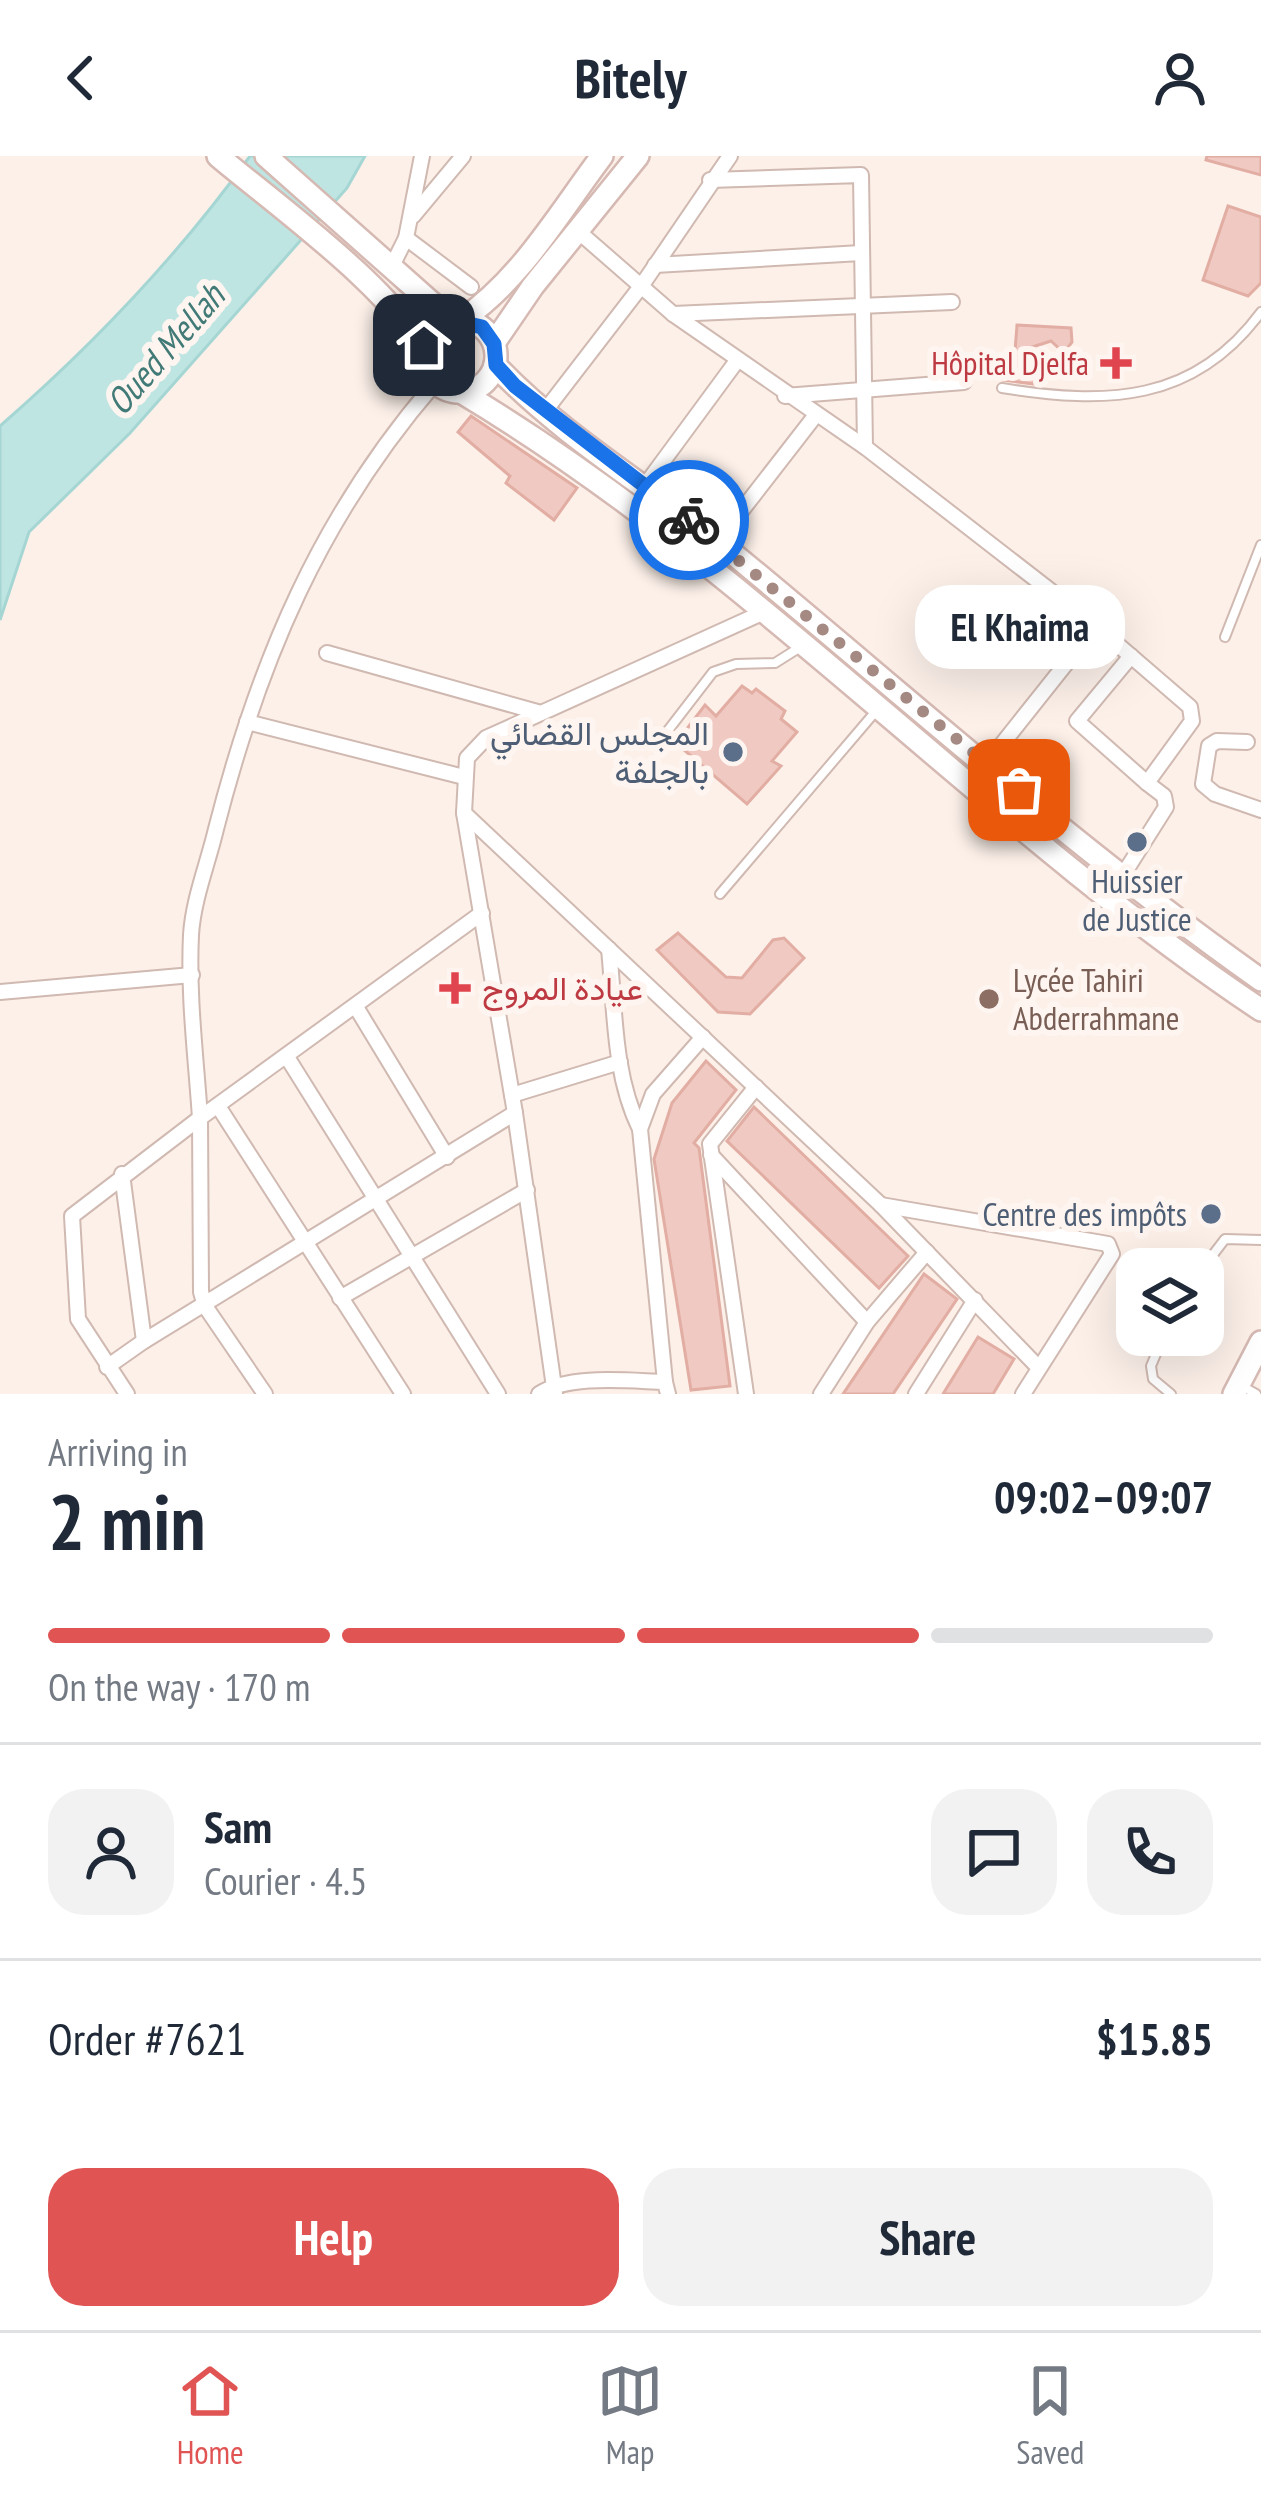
<!DOCTYPE html>
<meta charset="utf-8">
<style>
:root{--surface:#fff;--page:#f2f2f3;--text:#1f2937;--muted:#747a83;--line:#e0e1e3;--accent:#e05454}
body{margin:0;font-family:"PT Sans Narrow",Vazirmatn,sans-serif;background:var(--page);color:var(--text);height:100vh;display:flex;flex-direction:column;font-size:45px;white-space:nowrap}
*{box-sizing:border-box;margin:0}
p{font-size:39px;color:var(--muted)}
.icon{flex:none;width:66px;height:66px;fill:none;stroke:currentColor;stroke-width:2;stroke-linecap:round;stroke-linejoin:round}
.map{position:relative;height:1238px;overflow:hidden}
.drawer{display:flex;flex-direction:column;background:var(--surface);flex:1}
.drawer>*{flex:none}
.tools{position:absolute;left:1116px;top:1092px;display:grid;gap:24px}
.tools a{display:grid;place-items:center;width:108px;height:108px;border-radius:24px;background:var(--surface);box-shadow:0 12px 48px #0002;font-size:60px}
.pin{position:absolute;display:grid;place-items:center;width:102px;height:102px;color:#fff;margin:-51px;border-radius:24px;box-shadow:0 6px 18px #0006}
.courier{position:absolute;display:grid;place-items:center;width:120px;height:120px;margin:-60px;border:9px solid #1a73e8;border-radius:50%;background:#fff;color:#222;box-shadow:0 3px 15px #0007}
.bubble{position:absolute;height:84px;border-radius:36px;background:var(--surface);box-shadow:0 12px 48px #0002;font-size:39px;font-weight:700;line-height:84px;text-align:center}
.summary em{font-style:normal;font-weight:700}
.summary div{display:flex;flex-direction:column-reverse}
.summary{display:flex;align-items:center;justify-content:space-between;height:204px;padding:0 48px}
h1{font-size:78px;font-weight:700;line-height:90px}
.bar{display:grid;grid-template-columns:repeat(4,1fr);gap:18px 12px;align-content:center;height:144px;padding:0 48px}
.bar i{height:15px;border-radius:9px;background:var(--line)}
.bar .active{background:var(--accent)}
.bar p{grid-column:span 4}
.line{display:flex;align-items:center;gap:30px;padding:0 48px;border-top:3px solid var(--line)}
.line div{flex:1}
.round{display:grid;place-items:center;flex:none;width:126px;height:126px;border-radius:36px;background:var(--page)}
.primary-button{display:flex;gap:24px;margin-top:auto;padding:24px 48px}
.primary-button a{flex:1;height:138px;border-radius:36px;background:var(--accent);color:#fff;font-size:48px;font-weight:700;line-height:138px;text-align:center}
.primary-button a+a{background:var(--page);color:var(--text)}
header{display:flex;justify-content:space-between;align-items:center;height:156px;padding:0 48px;background:var(--surface);font-size:54px;font-weight:700}
.dock{display:flex;justify-content:space-around;align-items:center;height:168px;border-top:3px solid var(--line);background:var(--surface);font-size:33px;color:var(--muted)}
.dock a{display:grid;justify-items:center;gap:6px}
.dock .active{color:var(--accent)}
.map>svg:first-child{display:block}
</style>
<header><svg class="icon" aria-label="back" viewBox="0 0 24 24"><path d="M15 5l-7 7 7 7"/></svg>Bitely<svg class="icon" aria-label="person" viewBox="0 0 24 24"><circle cx="12" cy="8" r="4"/><path d="M4 21q1-7 8-7t8 7"/></svg></header>
<div class="map">
<svg width="1261" height="1238" viewBox="0 0 1261 1238">
<rect width="100%" height="100%" fill="#fcf0e9"/>
<!-- water -->
<path fill="#bee5e2" stroke="#a5d6d3" stroke-width="3" d="M250 0H365L347 32 130 277 29 376 0 464V270C93 189 178 100 250 0Z"/>
<!-- building -->
<g fill="#f0cac2" stroke="#e2ada3" stroke-width="3">
<path d="M1207 0H1261V19L1206 4Z"/>
<path d="M1228 50 1261 61V127L1248 140 1203 124Z"/>
<path d="M1017 169 1071 172 1072 186 1064 197 1051 185 1026 193 1036 212 1034 228 1003 224 1007 194 1015 195Z"/>
<path d="M471 260 577 332 554 364 506 327 510 320 458 276Z"/>
<path d="M742 530 752 537 756 533 785 555 781 563 797 576 772 605 781 610 747 648 676 587 705 549 716 560Z"/>
<path d="M678 777 726 821 742 822 773 784 784 782 804 802 750 858 718 856 657 794Z"/>
<path d="M706 905 736 934 694 987 699 992 730 1230 691 1234 654 1003 672 947Z"/>
<path d="M754 951 908 1100 879 1132 727 985Z"/>
<path d="M924 1118 957 1143 893 1238H843Z"/>
<path d="M978 1181 1014 1203 993 1238H943Z"/>
</g>
<g fill="none" stroke-linecap="round" stroke-linejoin="round">
<defs>
<g id="lane">
<path d="M1002 232C1106 249 1194 247 1261 156"/>
<path d="M1225 481 1261 389"/>
<path d="M666 577 713 516 736 508 775 507 802 490"/>
<path d="M720 738 876 555"/>
<path d="M1202 1113 1225 1083 1261 1084"/>
<path d="M1164 1179 1151 1210 1153 1223 1171 1238"/>
<path d="M1240 1229 1256 1238"/>
</g>
<g id="street">
<path d="M710 24 861 19 865 291"/>
<path d="M413 60 463 0"/>
<path d="M579 76 673 158 865 291 1096 470 1190 551 1192 565 1147 627 1164 640 1166 651 1123 719"/>
<path d="M406 82 471 131"/>
<path d="M655 109 861 97"/>
<path d="M392 110 406 82 422 0"/>
<path d="M673 158 952 146"/>
<path d="M435 227C320 360 259 505 216 673 208 707 193 744 191 779 188 840 196 902 200 962L482 757"/>
<path d="M785 240 964 226"/>
<path d="M545 255 642 129 730 0"/>
<path d="M644 331 736 206"/>
<path d="M718 385 815 260"/>
<path d="M327 497 541 557"/>
<path d="M1131 500 1077 565 1147 627"/>
<path d="M247 566 464 621"/>
<path d="M1247 586 1217 585 1209 590 1203 628 1215 638 1261 654"/>
<path d="M987 607 1096 470"/>
<path d="M464 657 881 1049 1038 1211"/>
<path d="M609 793C615 852 613 919 640 973"/>
<path d="M0 836 192 819"/>
<path d="M356 851 447 1001"/>
<path d="M287 901 498 1238"/>
<path d="M512 939 620 906"/>
<path d="M218 950 403 1238"/>
<path d="M711 999 867 1166"/>
<path d="M122 1018 144 1185 515 957"/>
<path d="M881 1049 1108 1088 1112 1098 1023 1238"/>
<path d="M340 1142 527 1034"/>
<path d="M107 1211 144 1185"/>
<path d="M665 1226 640 973 653 938 703 881"/>
<path d="M127 1238 78 1163 72 1060 200 962 201 1136 205 1150 265 1238"/>
<path d="M539 1238C569 1218 629 1225 665 1226L668 1238"/>
<path d="M555 1238 515 957 464 657 467 602 486 582 764 456"/>
<path d="M746 1238 710 988 756 931"/>
<path d="M821 1238 867 1166 927 1096"/>
<path d="M916 1238 975 1144"/>
</g>
<g id="secondary">
<path d="M218 0C266 41 410 145 423 201"/>
<path d="M266 0 451 164"/>
<path d="M463 163C522 122 559 57 602 0"/>
<circle cx="460" cy="200" r="36"/>
<path d="M494 187 533 130 638 0"/>
<path d="M495 209C566 284 658 336 737 401 910 544 1078 695 1261 824"/>
<path d="M461 236C752 410 981 667 1261 854"/>
<path d="M1234 1238 1261 1186"/>
</g>
</defs>
<!-- lane casing -->
<use href="#lane" stroke="#d0b9b1" stroke-width="12"/>
<!-- street casing -->
<use href="#street" stroke="#d0b9b1" stroke-width="18"/>
<!-- secondary casing -->
<use href="#secondary" stroke="#d5b9b2" stroke-width="26"/>
<!-- lane -->
<use href="#lane" stroke="#fff" stroke-width="8"/>
<!-- street -->
<use href="#street" stroke="#fff" stroke-width="14"/>
<!-- secondary -->
<use href="#secondary" stroke="#fff" stroke-width="21"/>
</g>
<g fill="none" stroke-linecap="round" stroke-linejoin="round">
<!-- done -->
<path stroke="#a58a84" stroke-width="12" stroke-dasharray="0 21.6" d="M689 364 1019 634"/>
<!-- route -->
<path stroke="#1a73e8" stroke-width="15" d="M424 189 451 164 482 171 494 188 496 209 515 230 689 364"/>
</g>
<!-- markers -->
<g fill="#e0444e" stroke="#fef5f0" stroke-width="4.5">
<path d="M1110 189h12v12h12v12h-12v12h-12v-12h-12v-12h12z"/>
<path d="M449 814h12v12h12v12h-12v12h-12v-12h-12v-12h12z"/>
</g>
<g fill="#5c6f8a" stroke="#fef5f0" stroke-width="4.5">
<circle cx="733" cy="596" r="12"/>
<circle cx="1137" cy="686" r="12"/>
<circle cx="1211" cy="1058" r="12"/>
</g>
<circle fill="#8d6e63" stroke="#fef5f0" stroke-width="4.5" cx="989" cy="843" r="12"/>
<g text-anchor="middle" stroke-width="12" stroke-linejoin="round" paint-order="stroke">
<!-- health labels -->
<g font-size="33" fill="#be3a42" stroke="#fef5f0" text-anchor="end">
<text x="1089" y="219">Hôpital Djelfa</text>
<text x="482" y="844" text-anchor="start">عيادة المروج</text>
</g>
<!-- service labels -->
<g font-size="33" fill="#4e5e75" stroke="#fef5f0" text-anchor="end">
<text x="709" y="589">المجلس القضائي<tspan x="709" dy="38">بالجلفة</tspan></text>
<text x="1137" y="737" text-anchor="middle">Huissier<tspan x="1137" dy="38">de Justice</tspan></text>
<text x="1187" y="1070">Centre des impôts</text>
</g>
<!-- education labels -->
<g font-size="33" fill="#785e54" stroke="#fef5f0" text-anchor="start">
<text x="1013" y="836">Lycée Tahiri<tspan x="1013" dy="38">Abderrahmane</tspan></text>
</g>
<!-- water labels -->
<g font-size="36" font-style="italic" fill="#417a76" stroke="#fef5f0">
<text transform="translate(165 193) rotate(-49)" y="13">Oued Mellah</text>
</g>
</g>
</svg>
<div class="tools">
<a><svg class="icon" aria-label="layers" viewBox="0 0 24 24"><path d="M12 4l9 5-9 5-9-5zM3 14l9 5 9-5"/></svg></a>
</div>
<div class="pin" style="left:1019px;top:634px;background:#ea580c"><svg class="icon" aria-label="bag" viewBox="0 0 24 24"><path d="M5 8h14l-1 12H6zM9 8a3 3 0 0 1 6 0"/></svg></div>
<div class="pin" style="left:424px;top:189px;background:#1f2937"><svg class="icon" aria-label="home" viewBox="0 0 24 24"><path d="M3 11l9-7 9 7M6 9v11h12V9"/></svg></div>
<div class="courier" style="left:689px;top:364px"><svg class="icon" aria-label="bike" viewBox="0 0 24 24"><circle cx="6" cy="16" r="4"/><circle cx="18" cy="16" r="4"/><path d="M6 16l4-8h5l3 8M10 8l3 8H6M13 5h3"/></svg></div>
<div class="bubble" style="left:915px;top:429px;width:210px">El Khaima</div>
</div>
<section class="drawer">
<div class="summary"><div><h1>2 min</h1><p>Arriving in</p></div><em>09:02–09:07</em></div>
<div class="bar"><i class="active"></i><i class="active"></i><i class="active"></i><i></i><p>On the way · 170 m</p></div>
<div class="line" style="height:216px"><a class="round"><svg class="icon" aria-label="person" viewBox="0 0 24 24"><circle cx="12" cy="8" r="4"/><path d="M4 21q1-7 8-7t8 7"/></svg></a><div><b>Sam</b><p>Courier · 4.5</p></div><a class="round"><svg class="icon" aria-label="chat" viewBox="0 0 24 24"><path d="M4 5h16v11H9l-5 4z"/></svg></a><a class="round"><svg class="icon" aria-label="phone" viewBox="0 0 24 24"><path d="M5 4h4l2 5-3 2q2 4 5 5l2-3 5 2v4C11 20 4 13 5 4z"/></svg></a></div>
<div class="line" style="height:156px"><div>Order #7621</div><b>$15.85</b></div>
<div class="primary-button"><a>Help</a><a>Share</a></div>
</section>
<nav class="dock">
<a class="active"><svg class="icon" aria-label="home" viewBox="0 0 24 24"><path d="M3 11l9-7 9 7M6 9v11h12V9"/></svg>Home</a>
<a><svg class="icon" aria-label="map" viewBox="0 0 24 24"><path d="M3 6l6-2 6 2 6-2v14l-6 2-6-2-6 2zM9 4v14M15 6v14"/></svg>Map</a>
<a><svg class="icon" aria-label="saved" viewBox="0 0 24 24"><path d="M7 4h10v16l-5-4-5 4z"/></svg>Saved</a>
</nav>
